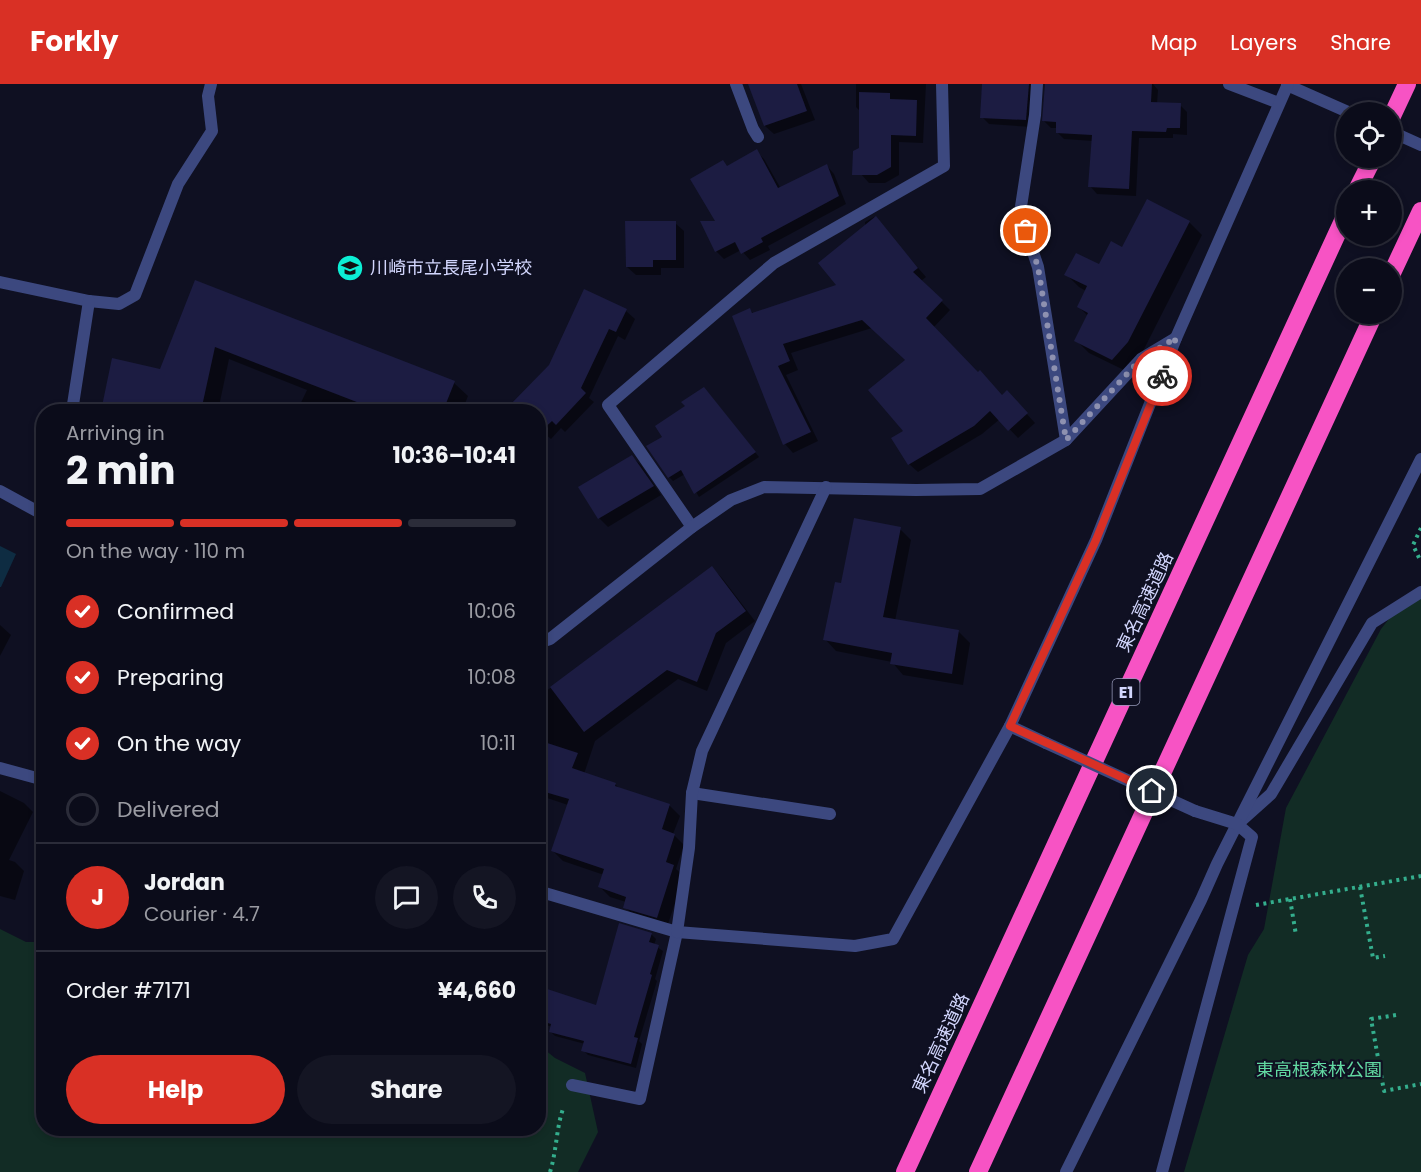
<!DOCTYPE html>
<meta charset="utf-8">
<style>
:root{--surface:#0b0c1a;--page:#141523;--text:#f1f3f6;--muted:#9a9ba2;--line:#2b2c39;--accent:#d93025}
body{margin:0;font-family:Poppins,"Noto Sans JP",sans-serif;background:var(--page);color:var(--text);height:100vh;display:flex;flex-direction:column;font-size:22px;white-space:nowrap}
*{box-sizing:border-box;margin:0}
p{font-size:20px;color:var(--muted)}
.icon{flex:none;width:33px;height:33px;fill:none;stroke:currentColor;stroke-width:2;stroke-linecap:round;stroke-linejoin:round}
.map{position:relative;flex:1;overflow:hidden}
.details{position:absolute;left:36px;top:320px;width:510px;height:732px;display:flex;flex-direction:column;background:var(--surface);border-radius:24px;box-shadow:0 3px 9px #0003,0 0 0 2px var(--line)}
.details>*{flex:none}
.tools{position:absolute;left:1336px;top:18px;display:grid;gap:12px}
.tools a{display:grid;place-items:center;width:66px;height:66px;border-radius:50%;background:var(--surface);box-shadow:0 3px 9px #0003,0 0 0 2px var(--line);font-size:30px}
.pin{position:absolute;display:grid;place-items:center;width:51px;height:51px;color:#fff;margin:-26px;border:3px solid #fff;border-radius:50%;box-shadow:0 2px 6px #0007}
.courier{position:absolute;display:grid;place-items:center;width:60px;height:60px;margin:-30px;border:4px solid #d93025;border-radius:50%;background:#fff;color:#222;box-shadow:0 2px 8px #0007}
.headline em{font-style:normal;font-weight:700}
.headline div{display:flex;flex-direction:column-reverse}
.headline{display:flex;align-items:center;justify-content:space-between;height:102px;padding:0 30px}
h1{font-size:39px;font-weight:700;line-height:45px}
.bar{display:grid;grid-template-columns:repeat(4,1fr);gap:9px 6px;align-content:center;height:72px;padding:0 30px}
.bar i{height:8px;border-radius:4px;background:var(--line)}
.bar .selected{background:var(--accent)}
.bar p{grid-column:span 4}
.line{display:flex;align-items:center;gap:15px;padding:0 30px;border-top:2px solid var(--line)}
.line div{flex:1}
.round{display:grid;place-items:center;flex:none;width:63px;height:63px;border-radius:32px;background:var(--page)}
ol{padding:0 30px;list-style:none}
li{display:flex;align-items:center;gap:18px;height:66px}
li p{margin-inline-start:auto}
li .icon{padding:6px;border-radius:50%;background:var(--accent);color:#fff;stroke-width:4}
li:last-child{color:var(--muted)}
li i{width:33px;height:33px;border:3px solid var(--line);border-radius:50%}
.button{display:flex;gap:12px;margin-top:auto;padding:12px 30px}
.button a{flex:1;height:69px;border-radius:36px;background:var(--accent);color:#fff;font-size:24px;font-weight:700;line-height:69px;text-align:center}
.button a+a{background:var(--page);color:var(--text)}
header{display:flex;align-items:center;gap:36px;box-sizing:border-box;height:84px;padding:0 30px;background:var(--accent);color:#fff}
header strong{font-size:28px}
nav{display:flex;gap:33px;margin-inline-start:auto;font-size:21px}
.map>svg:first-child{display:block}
</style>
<header>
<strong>Forkly</strong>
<nav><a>Map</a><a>Layers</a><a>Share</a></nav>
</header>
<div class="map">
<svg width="1421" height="1088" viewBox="0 0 1421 1088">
<rect width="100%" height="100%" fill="#0f1022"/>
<!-- green -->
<g fill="#122c25">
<path d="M1407 512H1421V1088H1184L1248 871 1264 845 1286 724 1381 545Z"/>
<path d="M0 845 26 858H43L44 1044H538L539 961 555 974 585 989 598 1048 578 1088H0Z"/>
</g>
<!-- water -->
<path fill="#0e2c42" d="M0 462 16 470 1 503H0Z"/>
<!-- shadow -->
<g fill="#0007">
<path d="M750 0H801L815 36 774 50 765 42Z"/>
<path d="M856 0H926L923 59 899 58V91L885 99H869L861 90V28L856 23Z"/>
<path d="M983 0H1040L1032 43 989 40 982 33Z"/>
<path d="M1047 0H1153L1158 6 1157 20 1180 21 1187 28V51L1173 50V54H1139L1136 112 1097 110 1090 102 1093 57 1064 55 1057 48V44H1051L1044 37Z"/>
<path d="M756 67 764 75 781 105 827 82 834 90 846 120 768 162 770 166 750 176 741 166 724 175 716 167 718 139 728 83Z"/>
<path d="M874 133 926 193 921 197 950 226 933 244 1003 313 1015 317 1035 339 1018 354 1000 335 982 350 918 388 909 380 905 348 906 277 872 244 791 269 798 286 786 291 818 357 793 369 785 360 750 226 754 230 838 202 868 175 865 138Z"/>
<path d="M1189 138 1202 151 1141 271 1126 287 1089 269 1076 256 1088 232 1078 222 1086 207 1079 203 1066 190 1099 182 1123 165Z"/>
<path d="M675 139 684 147V184H661V191H636L627 183Z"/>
<path d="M196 198 454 299 468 312 462 327H297L307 306 229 275 218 327H102L161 286Z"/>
<path d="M626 227 635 235 625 256 618 252 589 314 594 318 565 348 561 344 551 355 538 344V327H521Z"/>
<path d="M708 309 759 373 699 413 685 390 673 397 669 393 664 353Z"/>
<path d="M632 373 641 381 661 411 608 443 599 434 580 403Z"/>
<path d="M900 445 911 456 895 537 959 548 970 559 963 601 903 591 892 578 836 567 825 555 842 501Z"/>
<path d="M712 484 722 494 755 537 726 559 707 607 678 595 595 657 584 690 615 700 620 705 670 722 680 732 673 750 684 761 676 785 684 792 667 843 635 833 625 823 626 818 610 813 600 803 604 791 563 777 553 767 568 721 538 711V613Z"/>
<path d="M0 541 11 551 0 572Z"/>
<path d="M0 707 24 719 33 728 9 776 15 778 24 787 15 816 0 812Z"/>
<path d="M651 850 656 855 654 861 663 867 655 895 657 897 639 957 642 960 636 984 588 971 583 966 585 960 555 952 550 947 552 943 538 938V904L597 923Z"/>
</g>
<!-- building -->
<g fill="#1c1c42">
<path d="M748 0H797L807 27 764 42Z"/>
<path d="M982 0H1029L1026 36 980 34Z"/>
<path d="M1045 0H1152L1151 18 1181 19 1180 44H1167L1166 48 1132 47 1129 105 1088 103 1092 51 1056 49V38L1042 37Z"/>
<path d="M859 8 890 9V15L917 16 916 52 891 51V83L877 91H852L853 67 859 64Z"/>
<path d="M757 65 778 104 827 80 839 112 761 154 763 158 741 170 735 158 715 168 700 137H715L690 95 723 76 727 82Z"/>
<path d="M1147 115 1190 137 1128 258 1112 276 1074 257 1088 229 1077 223 1087 202 1064 191 1076 169 1099 180 1111 157 1122 163Z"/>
<path d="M876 132 918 184 913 188 943 216 926 234 978 288 980 286 1002 311 1007 306 1028 329 1008 347 990 327 974 342 908 381 891 354 903 347 868 306 905 276 862 236 783 260 790 277 778 282 811 348 783 361 732 232 750 224 752 229 836 201 818 179Z"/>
<path d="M625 137H676V176H653V183H626Z"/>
<path d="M195 196 455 297 443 327H380L215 263 201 327H101L112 274 160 285Z"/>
<path d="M584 205 627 225 616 248 609 245 581 304 586 309 556 341 552 337 538 350V327H504L549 281Z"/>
<path d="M704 303 756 368 694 410 681 386 668 394 646 362 662 353 655 342 685 322 681 318Z"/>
<path d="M632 371 654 402 598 435 578 403Z"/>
<path d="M854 434 901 443 883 533 959 546 952 590 890 580 892 569 823 556 835 498 841 499Z"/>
<path d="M712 482 746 527 716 549 697 598 667 586 584 648 550 603Z"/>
<path d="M538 656 578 669 572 684 616 699 615 702 670 720 662 745 675 750 666 778 674 781 657 834 623 824 626 813 598 803 604 785 551 767 569 715 538 706Z"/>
<path d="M619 839 652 849 649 858 659 861 650 890 652 891 634 953 638 954 631 980 581 967 584 957 549 948 551 940 538 936V902L596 921Z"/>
</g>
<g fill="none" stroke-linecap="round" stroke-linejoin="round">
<!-- path -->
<g stroke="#34ae8d" stroke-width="4" stroke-dasharray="3 4.5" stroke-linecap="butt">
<path d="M1421 444 1413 461 1421 478"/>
<path d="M1360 803 1373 874 1385 872"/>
<path d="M1290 815 1296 851"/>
<path d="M1256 821 1421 792"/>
<path d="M1396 931 1371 935 1384 1007 1421 1000"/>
<path d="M550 1088C557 1066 556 1043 564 1022"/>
</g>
<!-- lane -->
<g stroke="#3c487f" stroke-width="12">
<path d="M736 0 753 45 758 53"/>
<path d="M1037 0 1035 31 1020 129 1038 183 1066 356"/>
<path d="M0 198 89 217 119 220 135 211 178 100 212 47 208 12 211 0"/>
<path d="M692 709 830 730"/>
<path d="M572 1001 640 1015 677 848"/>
</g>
<!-- street -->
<g stroke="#3c487f" stroke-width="12">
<path d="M1229 0 1279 19"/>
<path d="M1287 1 1348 28"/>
<path d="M1392 48 1421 61"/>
<path d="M72 327 89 217"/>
<path d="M0 407 44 431"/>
<path d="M692 443 608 321 774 179 944 82 942 0"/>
<path d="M538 559 550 555 692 443 731 416 764 403 916 406 980 405 1066 356 1141 275 1176 254"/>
<path d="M1010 642 1046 659"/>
<path d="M0 684 44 696"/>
<path d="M1242 736 1271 710 1372 539 1421 508"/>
<path d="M538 807 677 848 855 862 893 855 1010 642 1096 456 1176 254 1288 0"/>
<path d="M677 848 689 764 692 709 702 667 826 403"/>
<path d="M1066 1088 1201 816 1217 780 1421 375"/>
<path d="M1162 1088 1252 753 1237 740 1195 727"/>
</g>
<!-- highway -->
<g stroke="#f753c4" stroke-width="18">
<path d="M1392 32 1407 0"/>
<path d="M1357 106 1373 74"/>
<path d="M1392 189 1421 127"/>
<path d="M905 1088 1347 128"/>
<path d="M978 1088 1374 230"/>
</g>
<!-- street-bridge -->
<path stroke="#3c487f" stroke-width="12" d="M1046 659 1195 727"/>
</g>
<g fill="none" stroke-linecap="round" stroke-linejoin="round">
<!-- done -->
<path stroke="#8e91b0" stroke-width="6" stroke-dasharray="0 10.8" d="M1026 147 1038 183 1066 356 1141 275 1176 254 1162 292"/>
<!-- route -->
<path stroke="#d93025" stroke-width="8" d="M1152 707 1010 642 1096 456 1162 292"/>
</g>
<!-- icons -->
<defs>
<symbol id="school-disc" viewBox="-11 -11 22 22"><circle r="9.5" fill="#0cefd5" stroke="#0f1022"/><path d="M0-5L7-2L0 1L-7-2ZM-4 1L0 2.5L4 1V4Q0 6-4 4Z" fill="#111"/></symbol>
</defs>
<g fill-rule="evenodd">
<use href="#school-disc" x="335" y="169" width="30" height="30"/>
</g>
<g text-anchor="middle" stroke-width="4.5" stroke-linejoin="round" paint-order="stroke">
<!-- shield labels -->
<rect fill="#0f1022" stroke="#989bbb" stroke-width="1.5" x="1112.5" y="595" width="27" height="26" rx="4.5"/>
<g font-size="16" font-weight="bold" fill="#d2d6fd">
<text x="1126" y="614">E1</text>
</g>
<!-- poi labels -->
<g font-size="18" fill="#d2d6fd" stroke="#0f1022" text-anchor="start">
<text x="370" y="190">川崎市立長尾小学校</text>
</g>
<!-- street labels -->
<g font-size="18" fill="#d2d6fd" stroke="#0f1022">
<text transform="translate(1145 518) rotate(-65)" y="6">東名高速道路</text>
<text transform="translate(941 959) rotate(-65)" y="6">東名高速道路</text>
</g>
<!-- park labels -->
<g font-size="18" fill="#62d9a2" stroke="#0f1022">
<text x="1319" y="992">東高根森林公園</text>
</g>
</g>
</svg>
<div class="tools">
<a><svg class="icon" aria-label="locate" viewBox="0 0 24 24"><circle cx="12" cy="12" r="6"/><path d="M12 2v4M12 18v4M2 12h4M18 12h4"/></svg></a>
<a>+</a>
<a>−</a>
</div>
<div class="pin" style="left:1026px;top:147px;background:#ea580c"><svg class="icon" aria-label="bag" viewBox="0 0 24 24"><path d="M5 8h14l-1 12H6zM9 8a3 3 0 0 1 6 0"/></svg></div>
<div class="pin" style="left:1152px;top:707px;background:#1f2937"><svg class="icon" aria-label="home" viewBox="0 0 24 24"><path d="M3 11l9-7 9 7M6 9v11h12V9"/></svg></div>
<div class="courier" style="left:1162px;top:292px"><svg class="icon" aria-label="bike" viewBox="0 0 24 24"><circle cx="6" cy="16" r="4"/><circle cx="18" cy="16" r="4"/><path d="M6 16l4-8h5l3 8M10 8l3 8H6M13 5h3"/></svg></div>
<section class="details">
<div class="headline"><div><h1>2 min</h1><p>Arriving in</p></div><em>10:36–10:41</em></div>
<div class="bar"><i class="selected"></i><i class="selected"></i><i class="selected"></i><i></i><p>On the way · 110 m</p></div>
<ol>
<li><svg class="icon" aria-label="check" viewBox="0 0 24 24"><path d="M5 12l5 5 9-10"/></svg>Confirmed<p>10:06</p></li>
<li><svg class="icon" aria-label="check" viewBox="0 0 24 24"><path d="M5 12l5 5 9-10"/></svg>Preparing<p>10:08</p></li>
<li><svg class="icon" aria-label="check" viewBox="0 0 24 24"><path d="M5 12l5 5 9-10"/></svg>On the way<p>10:11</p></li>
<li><i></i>Delivered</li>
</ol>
<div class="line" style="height:108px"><b class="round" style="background:var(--accent);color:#fff">J</b><div><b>Jordan</b><p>Courier · 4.7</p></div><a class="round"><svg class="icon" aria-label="chat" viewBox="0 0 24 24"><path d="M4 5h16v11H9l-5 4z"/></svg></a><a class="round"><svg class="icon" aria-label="phone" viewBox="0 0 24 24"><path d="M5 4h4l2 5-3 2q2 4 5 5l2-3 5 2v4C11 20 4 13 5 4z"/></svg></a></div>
<div class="line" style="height:78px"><div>Order #7171</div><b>¥4,660</b></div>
<div class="button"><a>Help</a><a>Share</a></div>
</section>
</div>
